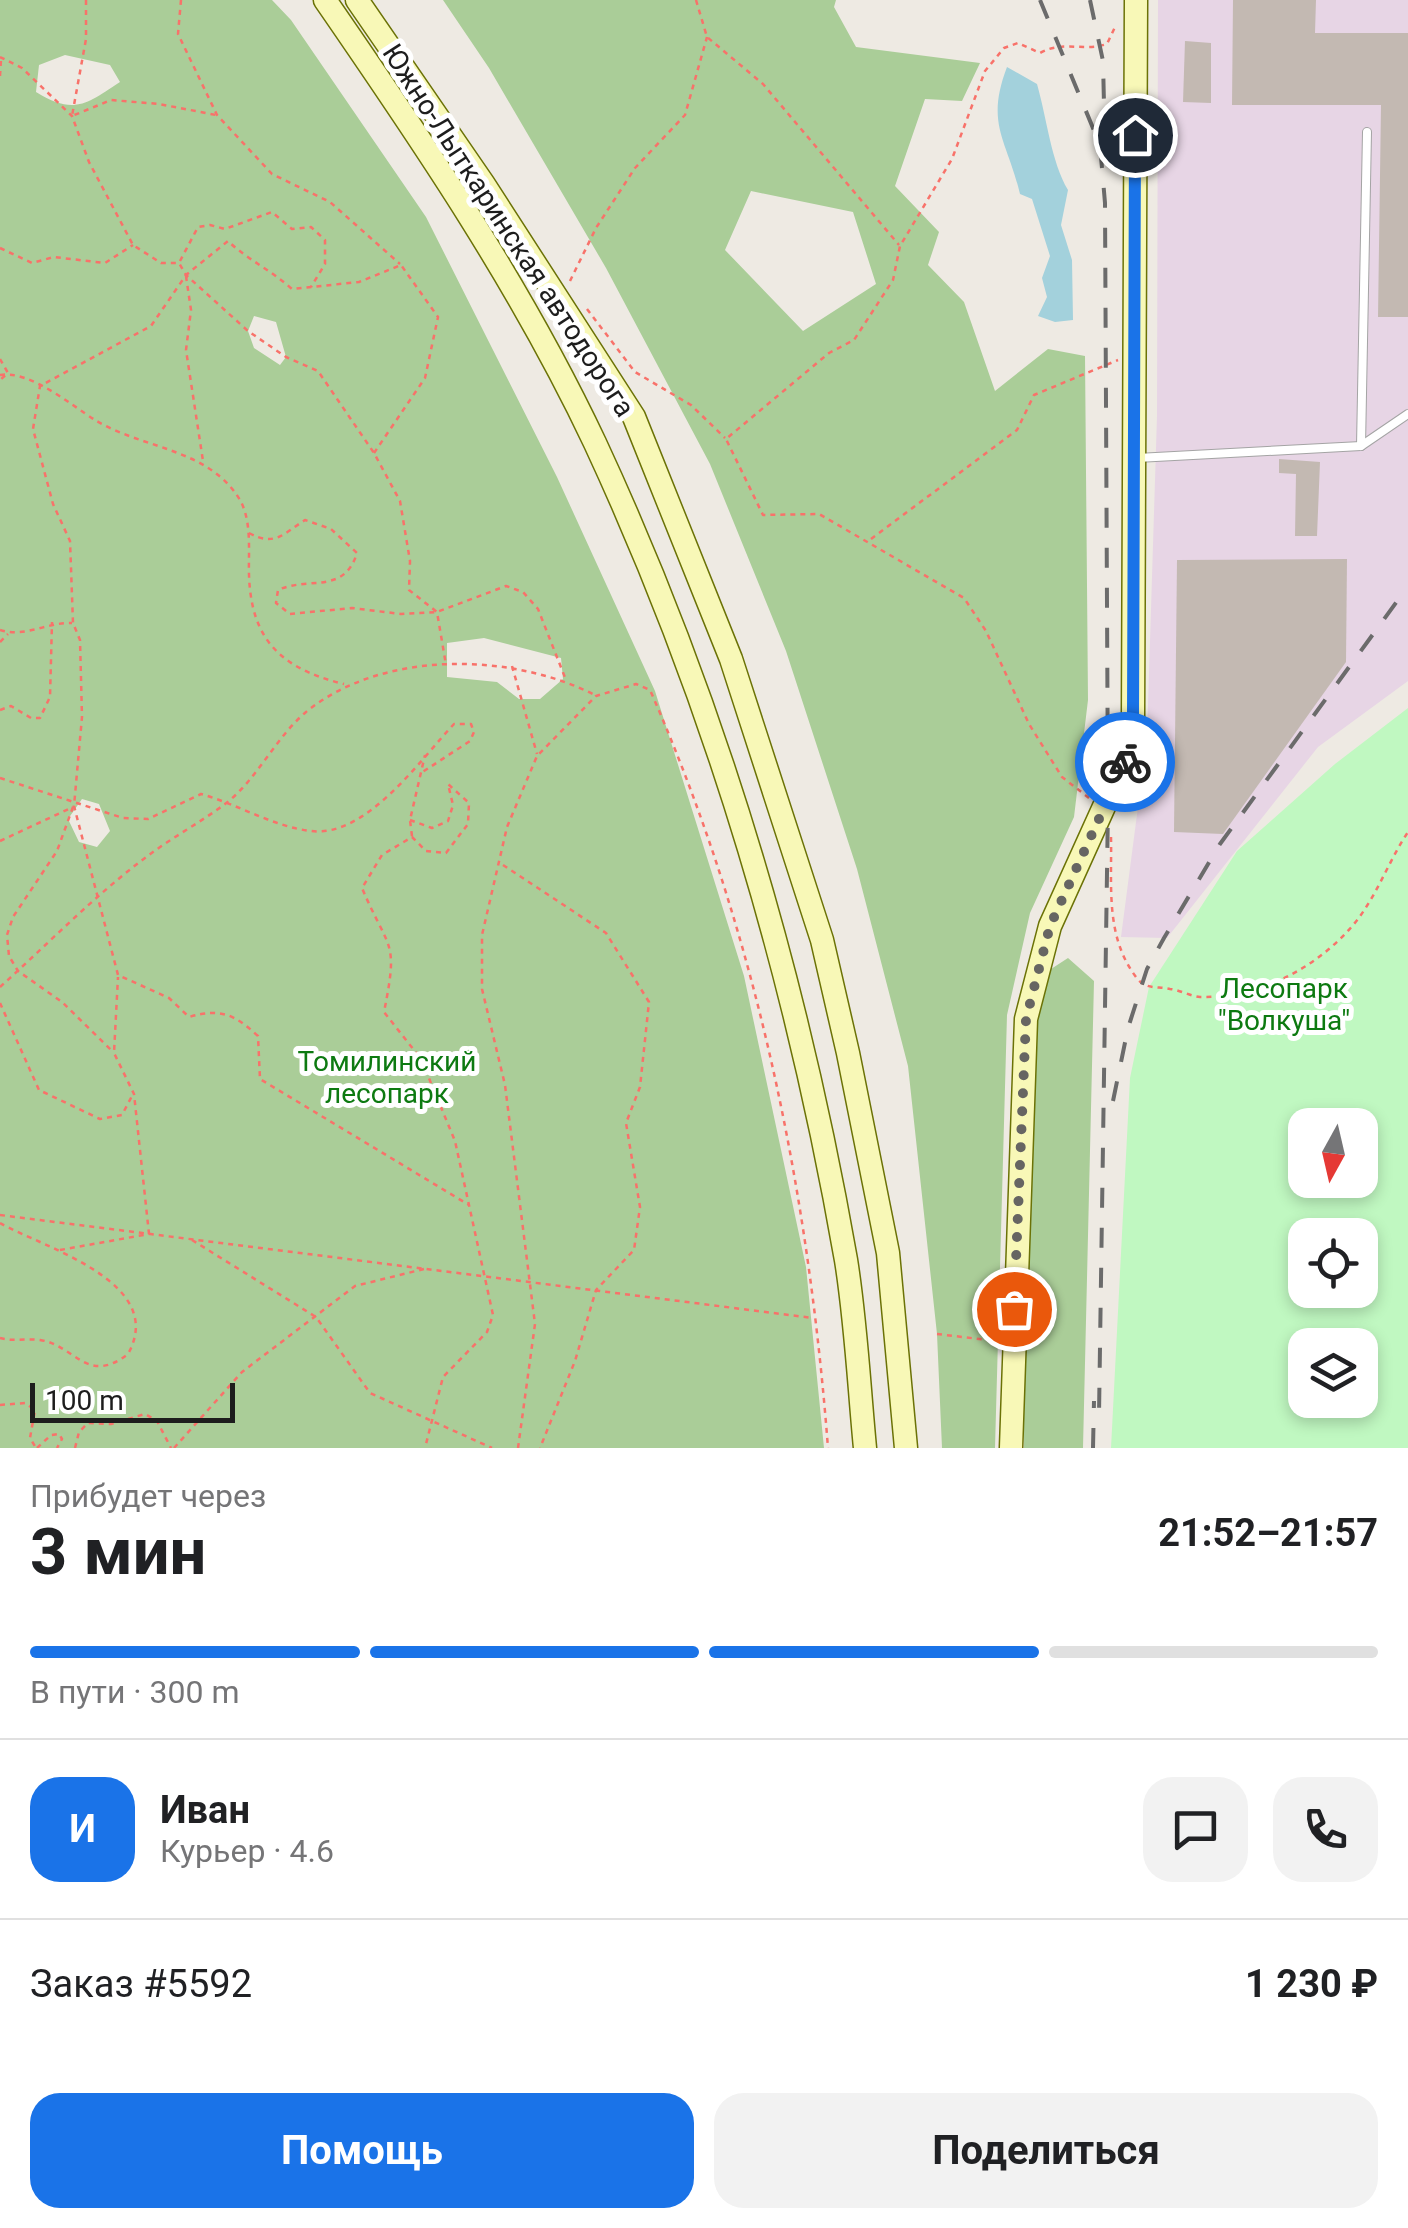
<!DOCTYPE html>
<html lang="ru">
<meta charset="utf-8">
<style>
:root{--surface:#fff;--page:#f2f2f2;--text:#202124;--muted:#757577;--line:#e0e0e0;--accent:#1a73e8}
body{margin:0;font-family:Roboto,sans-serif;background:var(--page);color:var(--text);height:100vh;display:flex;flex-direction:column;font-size:38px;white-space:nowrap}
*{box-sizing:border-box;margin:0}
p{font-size:32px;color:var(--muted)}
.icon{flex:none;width:55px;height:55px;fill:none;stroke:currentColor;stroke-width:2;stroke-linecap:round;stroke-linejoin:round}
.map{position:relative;height:1448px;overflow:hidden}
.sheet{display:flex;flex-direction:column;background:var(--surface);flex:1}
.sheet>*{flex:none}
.needle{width:65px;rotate:188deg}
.tools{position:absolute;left:1288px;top:1108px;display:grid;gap:20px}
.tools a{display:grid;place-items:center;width:90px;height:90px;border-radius:20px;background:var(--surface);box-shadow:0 5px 15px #0003;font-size:50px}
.scale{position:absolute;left:30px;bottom:25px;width:205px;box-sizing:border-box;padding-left:10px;border:5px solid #1d1d1d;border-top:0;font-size:28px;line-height:35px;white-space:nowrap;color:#1d1d1d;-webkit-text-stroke:8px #fff;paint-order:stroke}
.pin{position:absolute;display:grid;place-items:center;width:85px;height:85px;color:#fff;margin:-42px;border:5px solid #fff;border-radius:50%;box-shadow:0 2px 10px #0007}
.courier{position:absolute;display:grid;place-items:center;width:100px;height:100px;margin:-50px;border:8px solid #1a73e8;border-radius:50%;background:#fff;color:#222;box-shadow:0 2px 12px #0007}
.summary em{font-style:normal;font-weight:700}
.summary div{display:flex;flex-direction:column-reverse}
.summary{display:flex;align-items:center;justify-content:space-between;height:170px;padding:0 30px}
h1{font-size:65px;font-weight:700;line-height:75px}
.bar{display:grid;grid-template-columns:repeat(4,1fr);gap:15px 10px;align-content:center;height:120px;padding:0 30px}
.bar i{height:12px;border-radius:8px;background:var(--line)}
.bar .selected{background:var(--accent)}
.bar p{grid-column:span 4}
.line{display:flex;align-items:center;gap:25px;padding:0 30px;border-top:2px solid var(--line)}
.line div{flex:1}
.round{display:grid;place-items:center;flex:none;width:105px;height:105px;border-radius:30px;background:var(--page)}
.primary-button{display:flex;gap:20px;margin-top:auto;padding:20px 30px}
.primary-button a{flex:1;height:115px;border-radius:30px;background:var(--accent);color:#fff;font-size:40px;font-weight:700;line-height:115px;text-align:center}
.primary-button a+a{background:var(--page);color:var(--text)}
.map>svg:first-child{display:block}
</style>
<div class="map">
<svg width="1408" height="1448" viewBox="0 0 1408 1448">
<rect width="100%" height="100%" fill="#eeeae3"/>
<!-- industrial -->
<path fill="#e7d5e5" d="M1158 0H1408V681L1318 747 1167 938 1121 937 1147 738 1157 416Z"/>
<!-- forest -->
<g fill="#aacd98" fill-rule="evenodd">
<path d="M0 0H272L291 20 426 217 557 477 655 691 744 976 806 1267 824 1448H0ZM65 55 110 65 120 82C85 105 74 115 36 92L39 65ZM254 316 276 322 286 357 280 365 254 348 248 331ZM484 638 561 658 563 679 540 699H519L497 682 447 677V643ZM82 799 99 804 110 831 97 847 79 842 68 819Z"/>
<path d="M443 0H836L834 7 856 47 980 63 962 101 925 99 895 186 939 232 928 265 964 302 995 391 1048 349 1085 356 1088 700 1074 817 1030 913 1007 1015 995 1448H942L937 1334 908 1066 857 869 786 651 710 464 606 268 489 68ZM751 191 853 212 876 284 803 331 725 250Z"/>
<path d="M1068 958 1094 981 1083 1448H1024L1023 1318 1028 1290 1034 1018 1048 971Z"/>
</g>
<!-- park -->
<path fill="#c0f8c1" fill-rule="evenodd" d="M1408 708V1448H1111L1130 1078 1149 987 1237 851 1335 764ZM1305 1125H1360V1180H1305ZM1305 1235H1360V1290H1305ZM1305 1345H1360V1400H1305Z"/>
<!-- water -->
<path fill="#a3d1dc" d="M1007 67 1037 84C1047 119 1051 161 1068 190L1061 225 1072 260 1073 320 1055 322 1038 316 1047 297 1042 278 1050 256 1032 199 1020 194C1007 139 985 125 1007 67Z"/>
<!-- building -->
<g fill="#c3b9b2">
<path d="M1233 0H1316L1315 33H1408V317H1378L1381 105H1232Z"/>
<path d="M1185 41 1211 43V103L1183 102Z"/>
<path d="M1279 459 1320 462 1317 536H1295L1296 474 1279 473Z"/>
<path d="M1347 559 1346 662 1223 834 1174 832 1177 560Z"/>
</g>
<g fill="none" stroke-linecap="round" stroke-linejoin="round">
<defs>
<g id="lane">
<path d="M1361 446 1408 414"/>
<path d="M1137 458 1361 446 1367 132"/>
</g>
<g id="secondary">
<path d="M325 0C423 142 521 286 595 443 715 701 797 980 846 1260 856 1322 859 1386 865 1448"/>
<path d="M357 0 483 183 634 417 731 659 822 940 848 1053 888 1253 906 1448"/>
<path d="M1011 1448 1026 1019 1050 926 1126 758 1133 720 1136 0"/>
</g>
</defs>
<!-- lane casing -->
<use href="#lane" stroke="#a4a4a4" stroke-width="10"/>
<!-- secondary casing -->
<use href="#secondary" stroke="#6b7206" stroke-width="25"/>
<!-- path -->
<g stroke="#f8726a" stroke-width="2.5" stroke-dasharray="5 5" stroke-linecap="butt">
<path d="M86 0V39L72 116 111 100 159 104 216 115"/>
<path d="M181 0 178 34 217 115 272 174 330 202 400 264"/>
<path d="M696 0 707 37 763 84 899 245"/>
<path d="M0 57 22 68 72 116 89 162 133 245 161 263H179L186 275 248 331 286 357 318 371 374 453 400 501 410 561 409 590 437 612 446 665"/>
<path d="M0 76 1 60"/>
<path d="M0 248 32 263 54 257 105 263 133 245"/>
<path d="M180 261 198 227 210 225 225 229 272 212 292 229 311 227 325 240V264L311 287"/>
<path d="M186 276 191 310 186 350 203 461"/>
<path d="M570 281 596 228 635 168 685 115 707 37"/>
<path d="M587 309 635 372 691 405 725 438"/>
<path d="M0 359 8 373 0 380"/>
<path d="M0 375C30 370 71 405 95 420 142 449 209 448 240 500 250 518 249 541 249 560 247 632 273 667 344 684"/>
<path d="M374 453 425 378 438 317 401 265 359 282 292 289C271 270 248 260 228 241L186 275 151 326 40 386 33 429 53 504 70 541 73 623 80 640 82 717 74 806 118 975 169 998 189 1017C221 1008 234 1014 258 1036L260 1079 469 1205"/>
<path d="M249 533C275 547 283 534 305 520L331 529 357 553C344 595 309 576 278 590L276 603 290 614 352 608 401 614 437 612 506 586 523 592 538 609 566 680"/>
<path d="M871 539 1017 430 1034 395 1118 360"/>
<path d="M0 630C24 638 48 622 72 623"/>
<path d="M0 642 8 634"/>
<path d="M512 666 537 754"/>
<path d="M0 710 11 706 31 718H40L50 697 52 622"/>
<path d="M0 778 123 818 148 819 201 794C237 804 274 827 311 831 366 838 420 760 454 724H471L474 732 470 741 421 773"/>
<path d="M1089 798 1062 777 1029 724 986 631 964 598 819 514 763 515 726 439 829 353 854 340 893 280 900 246 952 159 985 71 1004 48 1018 43 1040 53C1063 40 1083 52 1107 44L1115 27"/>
<path d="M73 807 57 851 13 917 7 935 9 956 18 971 62 1002 112 1051"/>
<path d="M410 820 432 828 448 821 453 805 448 784 469 803 468 824 446 853 426 851 412 837 382 855 362 888C389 952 399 938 384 1012L421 1059 455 1141 493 1315 487 1332 443 1377 425 1448"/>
<path d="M412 836 410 820 425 755"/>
<path d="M1111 837C1112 886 1105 936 1136 977 1145 990 1157 986 1170 989 1180 990 1190 996 1200 997 1259 998 1316 969 1354 924 1377 896 1388 862 1408 832"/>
<path d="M0 841 73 807"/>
<path d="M503 865 606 933 649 1002 640 1087 626 1123 640 1207 634 1250 596 1290 575 1361 540 1448"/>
<path d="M0 987C49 943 96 894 149 855 173 837 201 822 225 804 257 780 275 738 306 712 382 650 510 652 595 695"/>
<path d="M0 1003 39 1090 100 1119 122 1115 133 1094"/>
<path d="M0 1215 813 1318"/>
<path d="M0 1223C44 1248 168 1282 128 1354 87 1386 75 1345 40 1340 27 1338 14 1342 0 1338"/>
<path d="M192 1240 316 1317 370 1393 492 1448"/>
<path d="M60 1250 149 1234 134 1094 114 1053 118 977"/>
<path d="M937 1334 996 1341"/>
<path d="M0 1405 25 1403 35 1410 30 1438 36 1448"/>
<path d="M37 1448 51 1435 59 1434 62 1439 57 1448"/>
<path d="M75 1448 79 1432 88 1423 111 1424 145 1414 157 1421 171 1448"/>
<path d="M174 1448 242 1372 355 1286 424 1269"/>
<path d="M518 1448 535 1324 505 1085 482 989V935L507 827 537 756 596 696 636 684 650 690C756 930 808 1187 828 1448"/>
</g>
<!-- lane -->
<use href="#lane" stroke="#fff" stroke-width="8"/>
<!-- secondary -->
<use href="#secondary" stroke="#f8f8b7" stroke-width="22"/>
<!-- rail -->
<g stroke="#6b6b6b" stroke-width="4" stroke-dasharray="20 20" stroke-linecap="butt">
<path d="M1040 0 1100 145 1105 203 1108 805 1099 1415"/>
<path d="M1090 0 1103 61 1105 148"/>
<path d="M1113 1101 1128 1028 1147 969 1164 938 1220 844 1406 589"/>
<path d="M1093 1448 1094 1401"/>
</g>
</g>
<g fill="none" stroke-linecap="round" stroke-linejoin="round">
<!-- done -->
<path stroke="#666562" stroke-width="10" stroke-dasharray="0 18" d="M1014 1309 1026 1019 1050 926 1125 762"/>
<!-- route -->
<path stroke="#1a73e8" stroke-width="12" d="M1125 762 1133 720 1135 135"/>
</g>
<g text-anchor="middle" stroke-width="10" stroke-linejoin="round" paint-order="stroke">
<!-- street labels -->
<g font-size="28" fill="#1d1d1d" stroke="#fff">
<text transform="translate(509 230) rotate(57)" y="10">Южно-Лыткаринская автодорога</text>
</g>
<!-- park labels -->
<g font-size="28" fill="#0d7a11" stroke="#fff">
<text x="1284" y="998">Лесопарк<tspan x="1284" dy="32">"Волкуша"</tspan></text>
<text x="387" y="1071">Томилинский<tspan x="387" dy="32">лесопарк</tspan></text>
</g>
</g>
</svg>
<div class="tools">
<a><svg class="needle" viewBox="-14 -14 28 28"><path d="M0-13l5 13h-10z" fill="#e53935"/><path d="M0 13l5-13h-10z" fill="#757577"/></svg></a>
<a><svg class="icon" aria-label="locate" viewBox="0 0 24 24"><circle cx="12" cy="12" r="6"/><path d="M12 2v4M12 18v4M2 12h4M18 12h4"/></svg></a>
<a><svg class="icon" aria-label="layers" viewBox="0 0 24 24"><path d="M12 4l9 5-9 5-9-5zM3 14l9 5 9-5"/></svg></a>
</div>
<div class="scale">100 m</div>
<div class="pin" style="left:1014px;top:1309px;background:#ea580c"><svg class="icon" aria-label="bag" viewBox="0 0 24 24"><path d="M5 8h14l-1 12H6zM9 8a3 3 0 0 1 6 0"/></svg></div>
<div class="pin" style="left:1135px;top:135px;background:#1f2937"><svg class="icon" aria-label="home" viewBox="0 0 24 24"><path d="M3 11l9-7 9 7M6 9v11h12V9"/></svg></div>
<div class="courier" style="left:1125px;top:762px"><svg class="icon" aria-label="bike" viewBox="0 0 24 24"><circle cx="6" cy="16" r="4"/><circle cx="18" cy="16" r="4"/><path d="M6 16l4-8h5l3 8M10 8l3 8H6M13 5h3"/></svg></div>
</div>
<section class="sheet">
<div class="summary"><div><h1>3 мин</h1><p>Прибудет через</p></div><em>21:52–21:57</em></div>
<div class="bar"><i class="selected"></i><i class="selected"></i><i class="selected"></i><i></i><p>В пути · 300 m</p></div>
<div class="line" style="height:180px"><b class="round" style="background:var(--accent);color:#fff">И</b><div><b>Иван</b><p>Курьер · 4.6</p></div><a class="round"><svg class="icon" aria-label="chat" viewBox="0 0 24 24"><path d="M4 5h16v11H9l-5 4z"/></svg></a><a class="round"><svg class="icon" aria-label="phone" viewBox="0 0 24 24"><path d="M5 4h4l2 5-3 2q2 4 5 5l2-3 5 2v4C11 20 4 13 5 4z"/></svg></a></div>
<div class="line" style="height:130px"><div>Заказ #5592</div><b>1 230 ₽</b></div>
<div class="primary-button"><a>Помощь</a><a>Поделиться</a></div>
</section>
